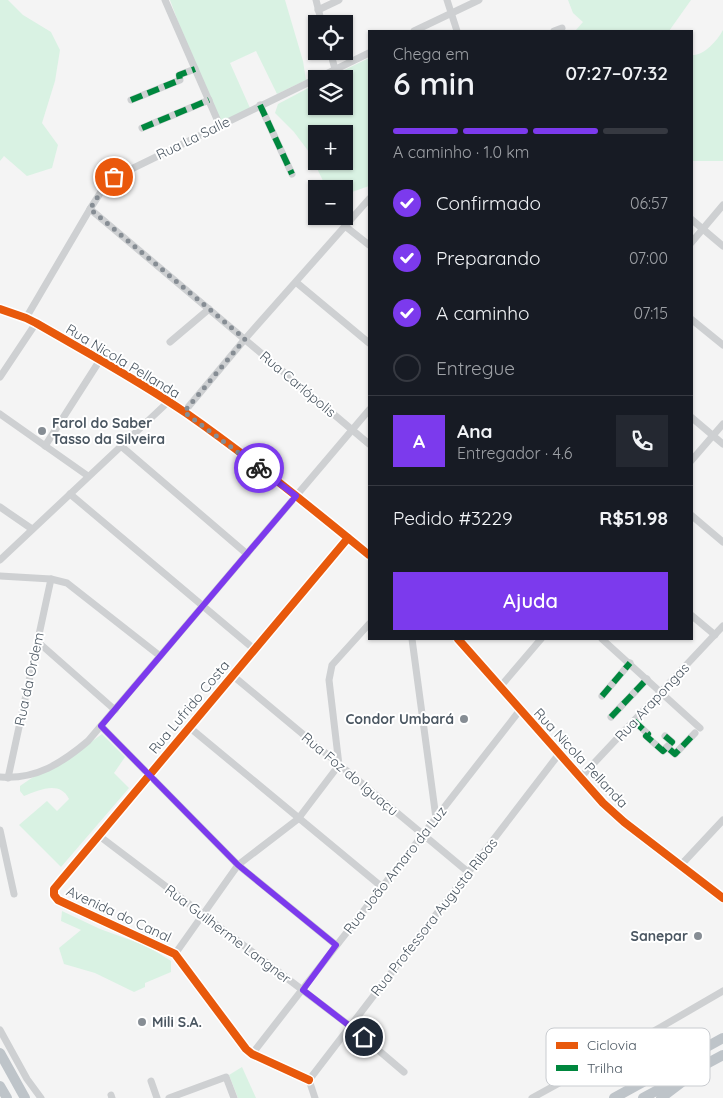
<!DOCTYPE html>
<html lang="pt">
<meta charset="utf-8">
<style>
:root{--surface:#171b24;--page:#242831;--text:#f1f3f6;--muted:#9ea1a6;--line:#363941;--accent:#7c3aed}
body{margin:0;font-family:Quicksand,sans-serif;background:var(--page);color:var(--text);height:100vh;display:flex;flex-direction:column;font-size:19px;white-space:nowrap}
*{box-sizing:border-box;margin:0}
p{font-size:16px;color:var(--muted)}
.icon{flex:none;width:28px;height:28px;fill:none;stroke:currentColor;stroke-width:2;stroke-linecap:round;stroke-linejoin:round}
.map{position:relative;flex:1;overflow:hidden}
.drawer{position:absolute;left:368px;top:30px;width:325px;height:610px;display:flex;flex-direction:column;background:var(--surface);border-radius:0px;box-shadow:0 1px 4px #0004}
.drawer>*{flex:none}
.controls{position:absolute;left:308px;top:15px;display:grid;gap:10px}
.controls a{display:grid;place-items:center;width:45px;height:45px;border-radius:0px;background:var(--surface);box-shadow:0 1px 4px #0004;font-size:25px}
.pin{position:absolute;display:grid;place-items:center;width:42px;height:42px;color:#fff;margin:-21px;border:2px solid #fff;border-radius:50%;box-shadow:0 1px 5px #0007}
.courier{position:absolute;display:grid;place-items:center;width:50px;height:50px;margin:-25px;border:4px solid #7c3aed;border-radius:50%;background:#fff;color:#222;box-shadow:0 1px 6px #0007}
.head em{font-style:normal;font-weight:600}
.head div{display:flex;flex-direction:column-reverse}
.head{display:flex;align-items:center;justify-content:space-between;height:85px;padding:0 25px}
h1{font-size:32px;font-weight:600;line-height:38px}
.bar{display:grid;grid-template-columns:repeat(4,1fr);gap:8px 5px;align-content:center;height:60px;padding:0 25px}
.bar i{height:6px;border-radius:4px;background:var(--line)}
.bar .selected{background:var(--accent)}
.bar p{grid-column:span 4}
.line{display:flex;align-items:center;gap:12px;padding:0 25px;border-top:1px solid var(--line)}
.line div{flex:1}
.round{display:grid;place-items:center;flex:none;width:52px;height:52px;border-radius:0px;background:var(--page)}
ol{padding:0 25px;list-style:none}
li{display:flex;align-items:center;gap:15px;height:55px}
li p{margin-inline-start:auto}
li .icon{padding:5px;border-radius:50%;background:var(--accent);color:#fff;stroke-width:4}
li:last-child{color:var(--muted)}
li i{width:28px;height:28px;border:2px solid var(--line);border-radius:50%}
.action{display:flex;gap:10px;margin-top:auto;padding:10px 25px}
.action a{flex:1;height:58px;border-radius:0px;background:var(--accent);color:#fff;font-size:20px;font-weight:600;line-height:58px;text-align:center}
.map>svg:first-child{display:block}
</style>
<div class="map">
<svg width="723" height="1098" viewBox="0 0 723 1098">
<rect width="100%" height="100%" fill="#f4f4f4"/>
<!-- green -->
<g fill="#d9f2e3" fill-rule="evenodd">
<path d="M0 0H8L23 15 51 32 60 50 55 81 42 123 58 145 52 168 27 176 4 156 0 161Z"/>
<path d="M170 0H285L303 61 306 80 277 94 256 51 230 63 250 108 221 122 187 46Z"/>
<path d="M568 0H691L669 31H566L576 30 583 22 573 13Z"/>
<path d="M723 30V161H691V55C704 56 717 41 723 30Z"/>
<path d="M369 58V186L352 192 344 204V189H327L309 152 294 132 275 113 278 104 316 84V106H344V79H326ZM316 134H344V161H316Z"/>
<path d="M102 734 125 757 114 773 129 788 61 867 19 825 47 801 57 811 69 799C60 780 39 790 24 796L20 791V786C47 767 76 754 102 734Z"/>
<path d="M62 911 100 929 147 946 171 961V972L145 983V987L134 992 95 973 64 964 59 948 81 930 61 921Z"/>
<path d="M242 1067 256 1098H238L229 1075Z"/>
</g>
<g fill="none" stroke-linecap="round" stroke-linejoin="round">
<!-- minor -->
<g stroke="#ced0d2" stroke-width="7">
<path d="M165 0 220 126"/>
<path d="M316 0 322 24"/>
<path d="M447 0 457 31"/>
<path d="M318 10 339 0"/>
<path d="M414 31 479 0"/>
<path d="M554 31 562 28"/>
<path d="M330 51 335 69"/>
<path d="M131 100 180 80 179 75 195 69"/>
<path d="M260 105 292 174"/>
<path d="M142 128 209 100"/>
<path d="M90 209 369 444"/>
<path d="M691 219 723 246"/>
<path d="M345 226 369 245"/>
<path d="M691 243 723 205"/>
<path d="M297 283 369 343"/>
<path d="M26 318 90 209 106 184 115 177 369 53"/>
<path d="M691 319 723 345"/>
<path d="M170 342 209 309"/>
<path d="M0 377 36 323"/>
<path d="M184 412 245 339 369 199"/>
<path d="M0 414 88 476"/>
<path d="M691 417 723 444"/>
<path d="M45 446 100 360"/>
<path d="M121 446 247 554"/>
<path d="M691 461 723 424"/>
<path d="M70 494 254 649"/>
<path d="M0 507 32 529"/>
<path d="M691 515 723 542"/>
<path d="M0 560 168 402"/>
<path d="M0 576 51 579 67 583 160 656"/>
<path d="M691 615 715 635"/>
<path d="M412 639 436 818"/>
<path d="M602 639 700 728"/>
<path d="M38 642 115 710"/>
<path d="M232 675 468 872"/>
<path d="M500 687 541 639"/>
<path d="M602 696 630 663"/>
<path d="M611 717 647 679"/>
<path d="M634 721 648 734 646 736 663 751 667 747 675 754 695 733"/>
<path d="M101 726 238 865 336 945"/>
<path d="M189 727 382 887"/>
<path d="M665 736 672 742 667 747"/>
<path d="M0 777C36 780 62 763 88 741L369 410"/>
<path d="M8 778 51 579"/>
<path d="M580 778 723 626"/>
<path d="M0 830 14 894"/>
<path d="M98 835 350 1026 404 1072"/>
<path d="M680 866 723 820"/>
<path d="M175 954 238 865 298 819 339 765 329 680 332 665 369 624"/>
<path d="M0 1030 27 1079 41 1098"/>
<path d="M252 1054 520 710"/>
<path d="M309 1080 252 1054 246 1049 175 954 58 900 54 895V889L348 538"/>
<path d="M309 1080 559 754"/>
<path d="M309 1080 315 1098"/>
<path d="M151 1081 157 1098"/>
<path d="M111 1095 112 1098"/>
<path d="M169 1098 226 1077 234 1098"/>
<path d="M532 1098 661 1027 723 991"/>
</g>
<!-- major -->
<g stroke="#caced1" stroke-width="9">
<path d="M0 309 26 318 36 323C86 352 138 380 186 413 249 457 309 506 369 555"/>
<path d="M458 639 603 803 624 822 723 898"/>
</g>
<!-- highway -->
<g stroke="#bec4c9" stroke-width="10">
<path d="M0 1053 25 1098"/>
<path d="M0 1086 7 1098"/>
<path d="M614 1098 723 1038"/>
<path d="M643 1098 723 1055"/>
<path d="M661 1098 682 1082"/>
</g>
<!-- quiet -->
<g stroke="#00873e" stroke-width="6" stroke-dasharray="12 6" stroke-linecap="butt">
<path d="M131 100 180 80 179 75 195 69"/>
<path d="M260 105 292 174"/>
<path d="M142 128 209 100"/>
<path d="M602 696 630 663"/>
<path d="M611 717 647 679"/>
<path d="M634 721 648 734 646 736 663 751 667 747 675 754 695 733"/>
<path d="M665 736 672 742 667 747"/>
</g>
<defs>
<g id="cycleway">
<path d="M0 309 26 318 36 323C86 352 138 380 186 413 249 457 309 506 369 555"/>
<path d="M458 639 603 803 624 822 723 898"/>
<path d="M309 1080 252 1054 246 1049 175 954 58 900 54 895V889L348 538"/>
</g>
</defs>
<!-- cycleway casing -->
<use href="#cycleway" stroke="#fff" stroke-width="11"/>
<!-- cycleway -->
<use href="#cycleway" stroke="#e8590c" stroke-width="8"/>
</g>
<g fill="none" stroke-linecap="round" stroke-linejoin="round">
<!-- done -->
<path stroke="#868d94" stroke-width="5" stroke-dasharray="0 9" d="M114 177 106 184 90 209 245 339 184 412 259 468"/>
<!-- route -->
<path stroke="#7c3aed" stroke-width="6" d="M259 468 296 496 101 726 238 865 336 945 303 990 364 1037"/>
</g>
<!-- markers -->
<g fill="#868d94" stroke="#fff" stroke-width="2">
<circle cx="42" cy="431" r="5"/>
<circle cx="464" cy="719" r="5"/>
<circle cx="698" cy="936" r="5"/>
<circle cx="142" cy="1022" r="5"/>
</g>
<g text-anchor="middle" stroke-width="4" stroke-linejoin="round" paint-order="stroke">
<!-- street labels -->
<g font-size="14" fill="#4a5661" stroke="#fff">
<text transform="translate(193 138) rotate(-26)" y="5">Rua La Salle</text>
<text transform="translate(123 361) rotate(31)" y="5">Rua Nicola Pellanda</text>
<text transform="translate(298 384) rotate(40)" y="5">Rua Carlópolis</text>
<text transform="translate(29 679) rotate(-78)" y="5">Rua da Ordem</text>
<text transform="translate(652 702) rotate(-47)" y="5">Rua Arapongas</text>
<text transform="translate(189 707) rotate(-50)" y="5">Rua Lufrido Costa</text>
<text transform="translate(581 758) rotate(47)" y="5">Rua Nicola Pellanda</text>
<text transform="translate(350 774) rotate(40)" y="5">Rua Foz do Iguaçu</text>
<text transform="translate(395 870) rotate(-52)" y="5">Rua João Amaro da Luz</text>
<text transform="translate(119 914) rotate(25)" y="5">Avenida do Canal</text>
<text transform="translate(434 917) rotate(-52)" y="5">Rua Professora Augusta Ribas</text>
<text transform="translate(228 934) rotate(37)" y="5">Rua Guilherme Langner</text>
</g>
<!-- poi labels -->
<g font-size="14" font-weight="bold" fill="#4a5661" stroke="#fff" text-anchor="start">
<text x="52" y="428">Farol do Saber<tspan x="52" dy="16">Tasso da Silveira</tspan></text>
<text x="454" y="724" text-anchor="end">Condor Umbará</text>
<text x="688" y="941" text-anchor="end">Sanepar</text>
<text x="152" y="1027">Mili S.A.</text>
</g>
</g>
<!-- legend -->
<rect x="546" y="1028" width="164" height="58" rx="8" fill="#fff" stroke="#c9ccd0" stroke-width="1"/>
<rect x="556" y="1042" width="22" height="7" fill="#e8590c"/>
<rect x="556" y="1065" width="22" height="6" fill="#00873e"/>
<g font-size="14" fill="#4a5661">
<text x="587" y="1050">Ciclovia</text>
<text x="587" y="1073">Trilha</text>
</g>
</svg>
<div class="controls">
<a><svg class="icon" aria-label="locate" viewBox="0 0 24 24"><circle cx="12" cy="12" r="6"/><path d="M12 2v4M12 18v4M2 12h4M18 12h4"/></svg></a>
<a><svg class="icon" aria-label="layers" viewBox="0 0 24 24"><path d="M12 4l9 5-9 5-9-5zM3 14l9 5 9-5"/></svg></a>
<a>+</a>
<a>−</a>
</div>
<div class="pin" style="left:114px;top:177px;background:#ea580c"><svg class="icon" aria-label="bag" viewBox="0 0 24 24"><path d="M5 8h14l-1 12H6zM9 8a3 3 0 0 1 6 0"/></svg></div>
<div class="pin" style="left:364px;top:1037px;background:#1f2937"><svg class="icon" aria-label="home" viewBox="0 0 24 24"><path d="M3 11l9-7 9 7M6 9v11h12V9"/></svg></div>
<div class="courier" style="left:259px;top:468px"><svg class="icon" aria-label="bike" viewBox="0 0 24 24"><circle cx="6" cy="16" r="4"/><circle cx="18" cy="16" r="4"/><path d="M6 16l4-8h5l3 8M10 8l3 8H6M13 5h3"/></svg></div>
<section class="drawer">
<div class="head"><div><h1>6 min</h1><p>Chega em</p></div><em>07:27–07:32</em></div>
<div class="bar"><i class="selected"></i><i class="selected"></i><i class="selected"></i><i></i><p>A caminho · 1.0 km</p></div>
<ol>
<li><svg class="icon" aria-label="check" viewBox="0 0 24 24"><path d="M5 12l5 5 9-10"/></svg>Confirmado<p>06:57</p></li>
<li><svg class="icon" aria-label="check" viewBox="0 0 24 24"><path d="M5 12l5 5 9-10"/></svg>Preparando<p>07:00</p></li>
<li><svg class="icon" aria-label="check" viewBox="0 0 24 24"><path d="M5 12l5 5 9-10"/></svg>A caminho<p>07:15</p></li>
<li><i></i>Entregue</li>
</ol>
<div class="line" style="height:90px"><b class="round" style="background:var(--accent);color:#fff">A</b><div><b>Ana</b><p>Entregador · 4.6</p></div><a class="round"><svg class="icon" aria-label="phone" viewBox="0 0 24 24"><path d="M5 4h4l2 5-3 2q2 4 5 5l2-3 5 2v4C11 20 4 13 5 4z"/></svg></a></div>
<div class="line" style="height:65px"><div>Pedido #3229</div><b>R$51.98</b></div>
<div class="action"><a>Ajuda</a></div>
</section>
</div>
